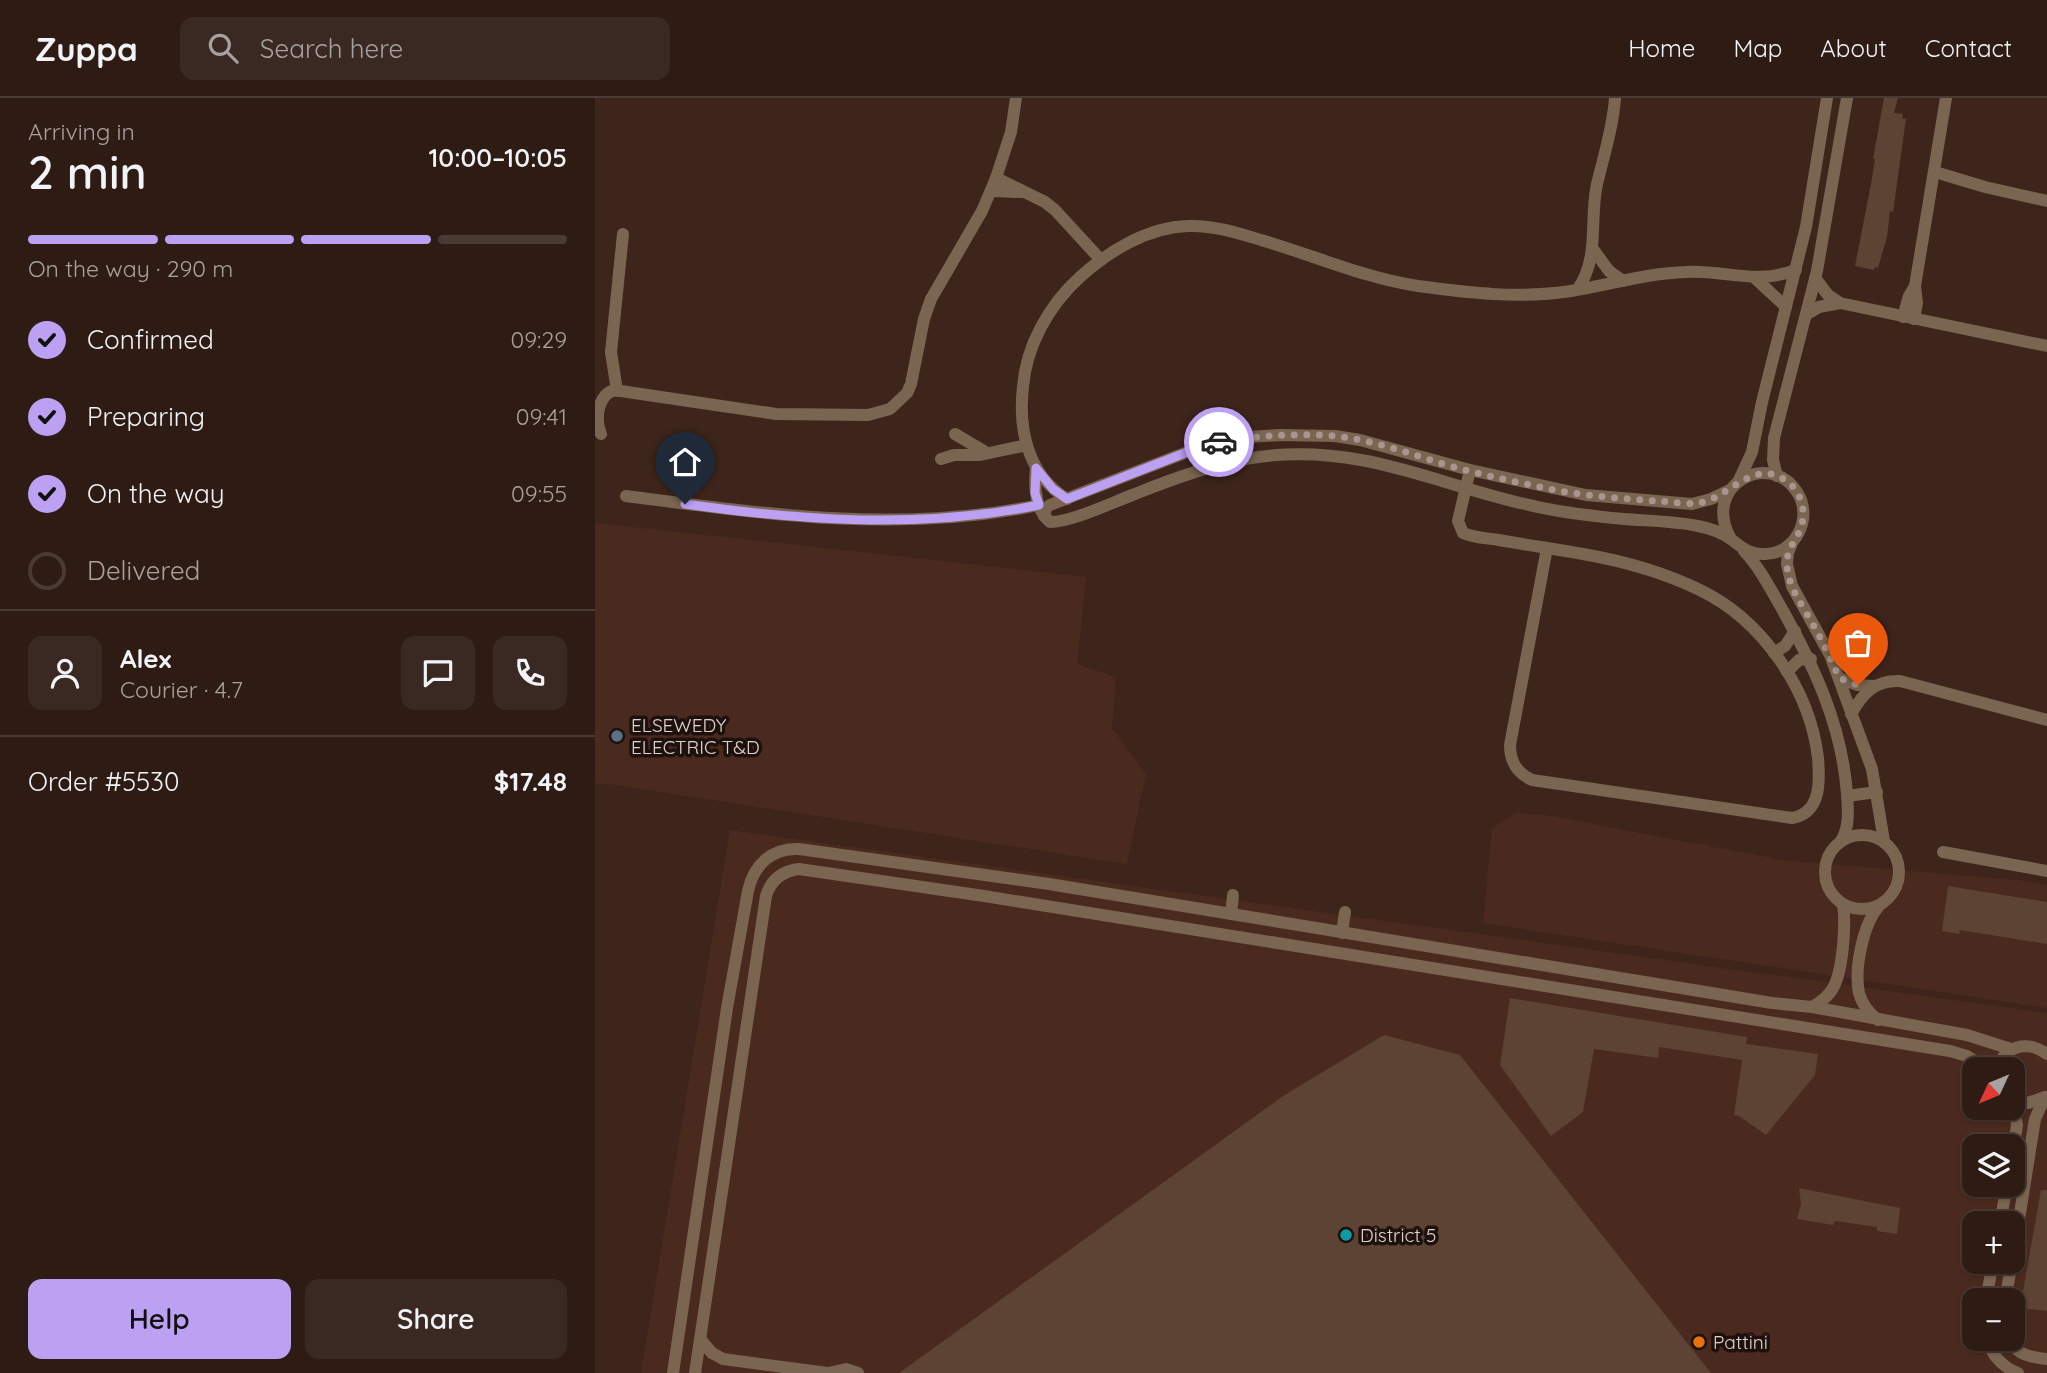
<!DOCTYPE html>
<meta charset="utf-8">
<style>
:root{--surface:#2e1c14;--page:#3a2922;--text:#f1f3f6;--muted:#a7a1a0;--line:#493a34;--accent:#bca0f2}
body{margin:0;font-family:Quicksand,sans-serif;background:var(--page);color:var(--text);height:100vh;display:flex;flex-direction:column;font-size:26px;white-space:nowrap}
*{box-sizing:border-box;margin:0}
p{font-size:23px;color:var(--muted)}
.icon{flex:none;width:38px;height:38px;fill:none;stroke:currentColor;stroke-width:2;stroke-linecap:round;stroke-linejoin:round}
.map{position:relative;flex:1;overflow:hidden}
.details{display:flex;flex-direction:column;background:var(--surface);width:595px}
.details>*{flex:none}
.needle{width:46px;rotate:226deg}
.controls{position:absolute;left:1367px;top:959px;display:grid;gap:14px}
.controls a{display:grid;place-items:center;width:63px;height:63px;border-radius:14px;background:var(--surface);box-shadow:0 2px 5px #0004,0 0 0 2px var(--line);font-size:35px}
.pin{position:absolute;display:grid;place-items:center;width:60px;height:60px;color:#fff;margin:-72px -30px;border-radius:50% 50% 50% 0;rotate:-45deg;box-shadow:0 0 7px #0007}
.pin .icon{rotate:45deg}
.courier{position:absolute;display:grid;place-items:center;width:70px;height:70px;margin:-35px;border:5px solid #bca0f2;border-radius:50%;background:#fff;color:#222;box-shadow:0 2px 9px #0007}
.head em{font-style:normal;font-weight:600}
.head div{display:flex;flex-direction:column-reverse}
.head{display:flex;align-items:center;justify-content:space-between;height:119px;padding:0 28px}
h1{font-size:46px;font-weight:600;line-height:52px}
.bar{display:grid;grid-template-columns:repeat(4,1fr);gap:10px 7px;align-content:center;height:84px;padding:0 28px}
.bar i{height:9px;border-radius:5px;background:var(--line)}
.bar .current{background:var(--accent)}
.bar p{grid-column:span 4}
.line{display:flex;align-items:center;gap:18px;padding:0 28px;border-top:2px solid var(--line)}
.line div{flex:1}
.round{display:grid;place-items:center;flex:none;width:74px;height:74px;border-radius:14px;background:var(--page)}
ol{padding:0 28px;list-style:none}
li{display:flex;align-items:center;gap:21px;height:77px}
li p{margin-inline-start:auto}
li .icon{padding:7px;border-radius:50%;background:var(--accent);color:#111;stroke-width:4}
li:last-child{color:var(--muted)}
li i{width:38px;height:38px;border:4px solid var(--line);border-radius:50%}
.primary-button{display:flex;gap:14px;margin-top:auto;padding:14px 28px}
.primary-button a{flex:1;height:80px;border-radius:14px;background:var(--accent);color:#111;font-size:28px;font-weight:600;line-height:80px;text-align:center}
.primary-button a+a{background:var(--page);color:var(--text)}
header{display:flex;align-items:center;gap:42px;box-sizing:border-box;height:98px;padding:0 35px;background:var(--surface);border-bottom:2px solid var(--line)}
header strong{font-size:33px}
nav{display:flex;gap:38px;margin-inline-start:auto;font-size:24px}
.search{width:490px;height:63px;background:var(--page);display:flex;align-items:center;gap:18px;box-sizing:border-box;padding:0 24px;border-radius:14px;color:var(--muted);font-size:26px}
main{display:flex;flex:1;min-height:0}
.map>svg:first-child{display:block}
</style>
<header>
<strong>Zuppa</strong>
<div class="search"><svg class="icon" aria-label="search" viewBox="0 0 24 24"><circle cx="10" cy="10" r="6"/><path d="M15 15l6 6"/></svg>Search here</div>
<nav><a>Home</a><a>Map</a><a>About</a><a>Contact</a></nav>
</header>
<main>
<section class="details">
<div class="head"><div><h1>2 min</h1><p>Arriving in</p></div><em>10:00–10:05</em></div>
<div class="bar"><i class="current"></i><i class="current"></i><i class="current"></i><i></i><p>On the way · 290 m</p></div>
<ol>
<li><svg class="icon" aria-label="check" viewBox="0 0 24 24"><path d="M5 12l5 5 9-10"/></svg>Confirmed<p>09:29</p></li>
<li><svg class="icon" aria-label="check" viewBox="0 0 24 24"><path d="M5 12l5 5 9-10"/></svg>Preparing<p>09:41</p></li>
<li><svg class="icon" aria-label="check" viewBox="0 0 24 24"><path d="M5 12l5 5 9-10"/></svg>On the way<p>09:55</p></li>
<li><i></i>Delivered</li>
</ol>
<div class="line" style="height:126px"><a class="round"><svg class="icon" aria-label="person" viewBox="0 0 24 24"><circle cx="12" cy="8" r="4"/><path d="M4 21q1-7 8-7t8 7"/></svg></a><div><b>Alex</b><p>Courier · 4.7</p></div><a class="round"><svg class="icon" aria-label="chat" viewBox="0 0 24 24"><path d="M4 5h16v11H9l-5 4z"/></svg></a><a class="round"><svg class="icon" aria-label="phone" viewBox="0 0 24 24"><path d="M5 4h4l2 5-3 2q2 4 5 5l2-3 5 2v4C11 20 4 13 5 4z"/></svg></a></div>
<div class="line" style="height:91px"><div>Order #5530</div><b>$17.48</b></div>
<div class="primary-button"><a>Help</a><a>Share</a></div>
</section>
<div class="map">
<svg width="1452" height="1275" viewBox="0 0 1452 1275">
<rect width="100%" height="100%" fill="#3e251b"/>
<!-- built -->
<g fill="#4a2a1e" fill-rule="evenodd">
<path d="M0 425 491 479 482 566 521 579 517 630 551 676 532 766 21 687 0 685Z"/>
<path d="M921 715 950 717 1187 762 1422 782 1452 787V910L888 825 897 730Z"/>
<path d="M135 732 1452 915V1275H46ZM1379 971H1418V1010H1379ZM1379 1048H1418V1087H1379ZM1379 1125H1418V1164H1379ZM1379 1202H1418V1241H1379Z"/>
</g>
<!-- building -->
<g fill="#5c4334">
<path d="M1289 0H1303L1299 15 1308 16 1307 20 1311 21 1298 114 1295 113 1292 139 1283 170 1280 169 1279 172 1260 168 1276 86 1280 61H1278Z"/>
<path d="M1353 788 1452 804V846L1365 832 1364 836 1347 833Z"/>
<path d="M915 900 1152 939 1151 946 1223 956 1220 977 1171 1037 1144 1018 1139 1017 1147 962 1064 949 1063 960 999 951 988 1014 956 1038 905 967Z"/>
<path d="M789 937 865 957 1116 1275H304L688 998Z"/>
<path d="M1204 1090 1305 1110 1302 1136 1282 1133V1129L1240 1123 1238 1127 1202 1121 1206 1106Z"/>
<path d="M1446 1092H1452V1213L1425 1210Z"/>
</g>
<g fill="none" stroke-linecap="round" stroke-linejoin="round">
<!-- minor -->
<g stroke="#796550" stroke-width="12">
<path d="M1340 74 1390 89 1452 103"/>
<path d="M401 80 450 104 460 112 506 162"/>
<path d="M396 93 426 94"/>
<path d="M998 151 1014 173 1028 183"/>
<path d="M1220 180 1233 197 1245 205"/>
<path d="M1161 181 1191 209"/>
<path d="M983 191C1005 158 994 123 1002 86 1009 57 1018 29 1020 0"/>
<path d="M1212 216 1224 209 1245 205 1452 248"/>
<path d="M1308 219 1314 198 1320 188"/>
<path d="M1319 221 1322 205 1320 188 1351 0"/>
<path d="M22 293 16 254 28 136"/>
<path d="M6 336C0 322 2 298 19 292L181 316 273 317 295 311 312 295 316 286 329 221 336 201 387 113 401 80 416 34 421 0"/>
<path d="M360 336 392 355"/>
<path d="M346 361 359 357H385L432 347"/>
<path d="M441 370C439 388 440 411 455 424 477 424 518 404 540 396 619 364 680 346 766 362 822 372 875 394 930 406 962 414 996 418 1029 421 1054 423 1079 423 1103 428 1114 430 1128 435 1137 442 1148 450 1155 457 1170 456 1200 456 1219 420 1202 394 1175 351 1105 387 1136 441"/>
<path d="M875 372 863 423 868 435C879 440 892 440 904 442 932 447 960 451 988 456 1028 463 1068 474 1105 492 1167 522 1215 591 1223 660 1225 684 1226 715 1197 720L937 682C922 675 915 664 915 647L952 450"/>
<path d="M1182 378 1178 362 1179 340 1222 173 1252 0"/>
<path d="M1144 382 1157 354 1167 304 1211 129 1232 0"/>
<path d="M31 398C169 416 306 436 444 407"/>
<path d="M472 401C433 377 423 332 428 289 431 248 454 207 485 179 514 153 553 129 593 128 618 127 643 135 666 142 718 157 769 180 823 188 875 195 925 201 976 193 1015 187 1052 175 1091 174 1132 172 1160 187 1201 172"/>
<path d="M449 418 451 410 455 407 595 353 653 339 685 337 740 338 765 342 875 372 991 397 1097 406 1116 401 1135 392"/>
<path d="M1197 445 1193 455 1192 466 1197 488 1235 557 1277 671 1289 743"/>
<path d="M1149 453C1165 470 1175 490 1187 511 1220 570 1247 628 1252 696 1253 713 1255 728 1246 743"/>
<path d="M1179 555 1190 548 1200 533"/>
<path d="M1192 574 1204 562 1216 561"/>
<path d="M1244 580 1263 587 1278 588"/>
<path d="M1256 616C1268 595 1280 582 1305 583L1452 622"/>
<path d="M1252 698 1282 694"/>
<circle cx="1267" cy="774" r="37"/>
<path d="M1348 754 1452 773"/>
<path d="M636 816 638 797"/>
<path d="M747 835 750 814"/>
<path d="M1217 909C1226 904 1233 899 1238 890 1248 873 1251 826 1248 806"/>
<path d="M1283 922C1274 915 1267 906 1264 895 1259 871 1268 826 1284 808"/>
<path d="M1403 971C1408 947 1434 942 1452 956"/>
<path d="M1418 1002 1433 1005 1450 999"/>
<path d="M1418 1006 1422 1027 1418 1053"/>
<path d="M1405 1125 1412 1087"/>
<path d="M1418 1159 1440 1021 1450 999"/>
<path d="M1391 1202 1398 1164"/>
<path d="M1410 1202 1417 1164"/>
<path d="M105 1241 117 1255 128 1261 233 1275 251 1271 263 1275"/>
<path d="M1391 1241C1397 1257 1407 1269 1423 1275"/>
<path d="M1413 1241C1423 1257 1434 1259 1452 1261"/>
<path d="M78 1275 132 910 153 793C159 766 177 750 204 751L454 786 1177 905 1217 909 1372 937 1416 951"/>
<path d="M100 1275 171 798C176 782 187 773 204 771L389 798 1355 953 1372 958 1392 971"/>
</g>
</g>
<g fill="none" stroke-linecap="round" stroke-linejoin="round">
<!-- done -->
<path stroke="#a9958d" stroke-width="7" stroke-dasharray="0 12.6" d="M624 344C662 338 701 335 740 338 779 342 815 356 852 367 886 377 921 384 955 391 995 399 1036 401 1076 404 1086 405 1097 407 1108 404 1137 397 1160 359 1193 384 1207 395 1212 415 1205 432 1200 444 1192 451 1192 465 1192 487 1206 505 1216 523 1227 542 1236 560 1244 580L1263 587"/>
<!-- route -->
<path stroke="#bca0f2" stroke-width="9" d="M90 406C208 423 327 431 444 407L440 395 441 370 458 391 472 401 595 353 624 344"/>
</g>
<!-- markers -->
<circle fill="#5c6f8a" stroke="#1d110d" stroke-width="2.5" cx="22" cy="638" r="7"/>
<circle fill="#0f9aa8" stroke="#1d110d" stroke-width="2.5" cx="751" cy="1137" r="7"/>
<circle fill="#e8710a" stroke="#1d110d" stroke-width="2.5" cx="1104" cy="1244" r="7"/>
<g text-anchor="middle" stroke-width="7" stroke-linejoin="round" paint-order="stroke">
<!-- poi labels -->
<g font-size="19" fill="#e2d1ca" stroke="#1d110d" text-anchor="start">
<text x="36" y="634">ELSEWEDY<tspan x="36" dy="22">ELECTRIC T&amp;D</tspan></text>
<text x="765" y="1144">District 5</text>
<text x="1118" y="1251">Pattini</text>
</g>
</g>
</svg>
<div class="controls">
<a><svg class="needle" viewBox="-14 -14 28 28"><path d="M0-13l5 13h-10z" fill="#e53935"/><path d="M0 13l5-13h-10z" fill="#a7a1a0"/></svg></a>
<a><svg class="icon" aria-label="layers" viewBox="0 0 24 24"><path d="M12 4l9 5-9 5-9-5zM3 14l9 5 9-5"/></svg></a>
<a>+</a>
<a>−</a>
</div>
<div class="pin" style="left:1263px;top:587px;background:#ea580c"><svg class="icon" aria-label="bag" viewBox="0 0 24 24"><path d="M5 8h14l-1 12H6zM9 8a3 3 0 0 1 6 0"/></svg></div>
<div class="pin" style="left:90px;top:406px;background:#1f2937"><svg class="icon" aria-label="home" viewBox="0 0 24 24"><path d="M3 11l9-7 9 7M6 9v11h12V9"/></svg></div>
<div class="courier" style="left:624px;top:344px"><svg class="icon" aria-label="car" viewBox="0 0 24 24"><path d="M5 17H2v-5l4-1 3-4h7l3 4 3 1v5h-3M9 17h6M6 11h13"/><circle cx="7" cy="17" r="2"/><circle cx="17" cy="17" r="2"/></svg></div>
</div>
</main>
